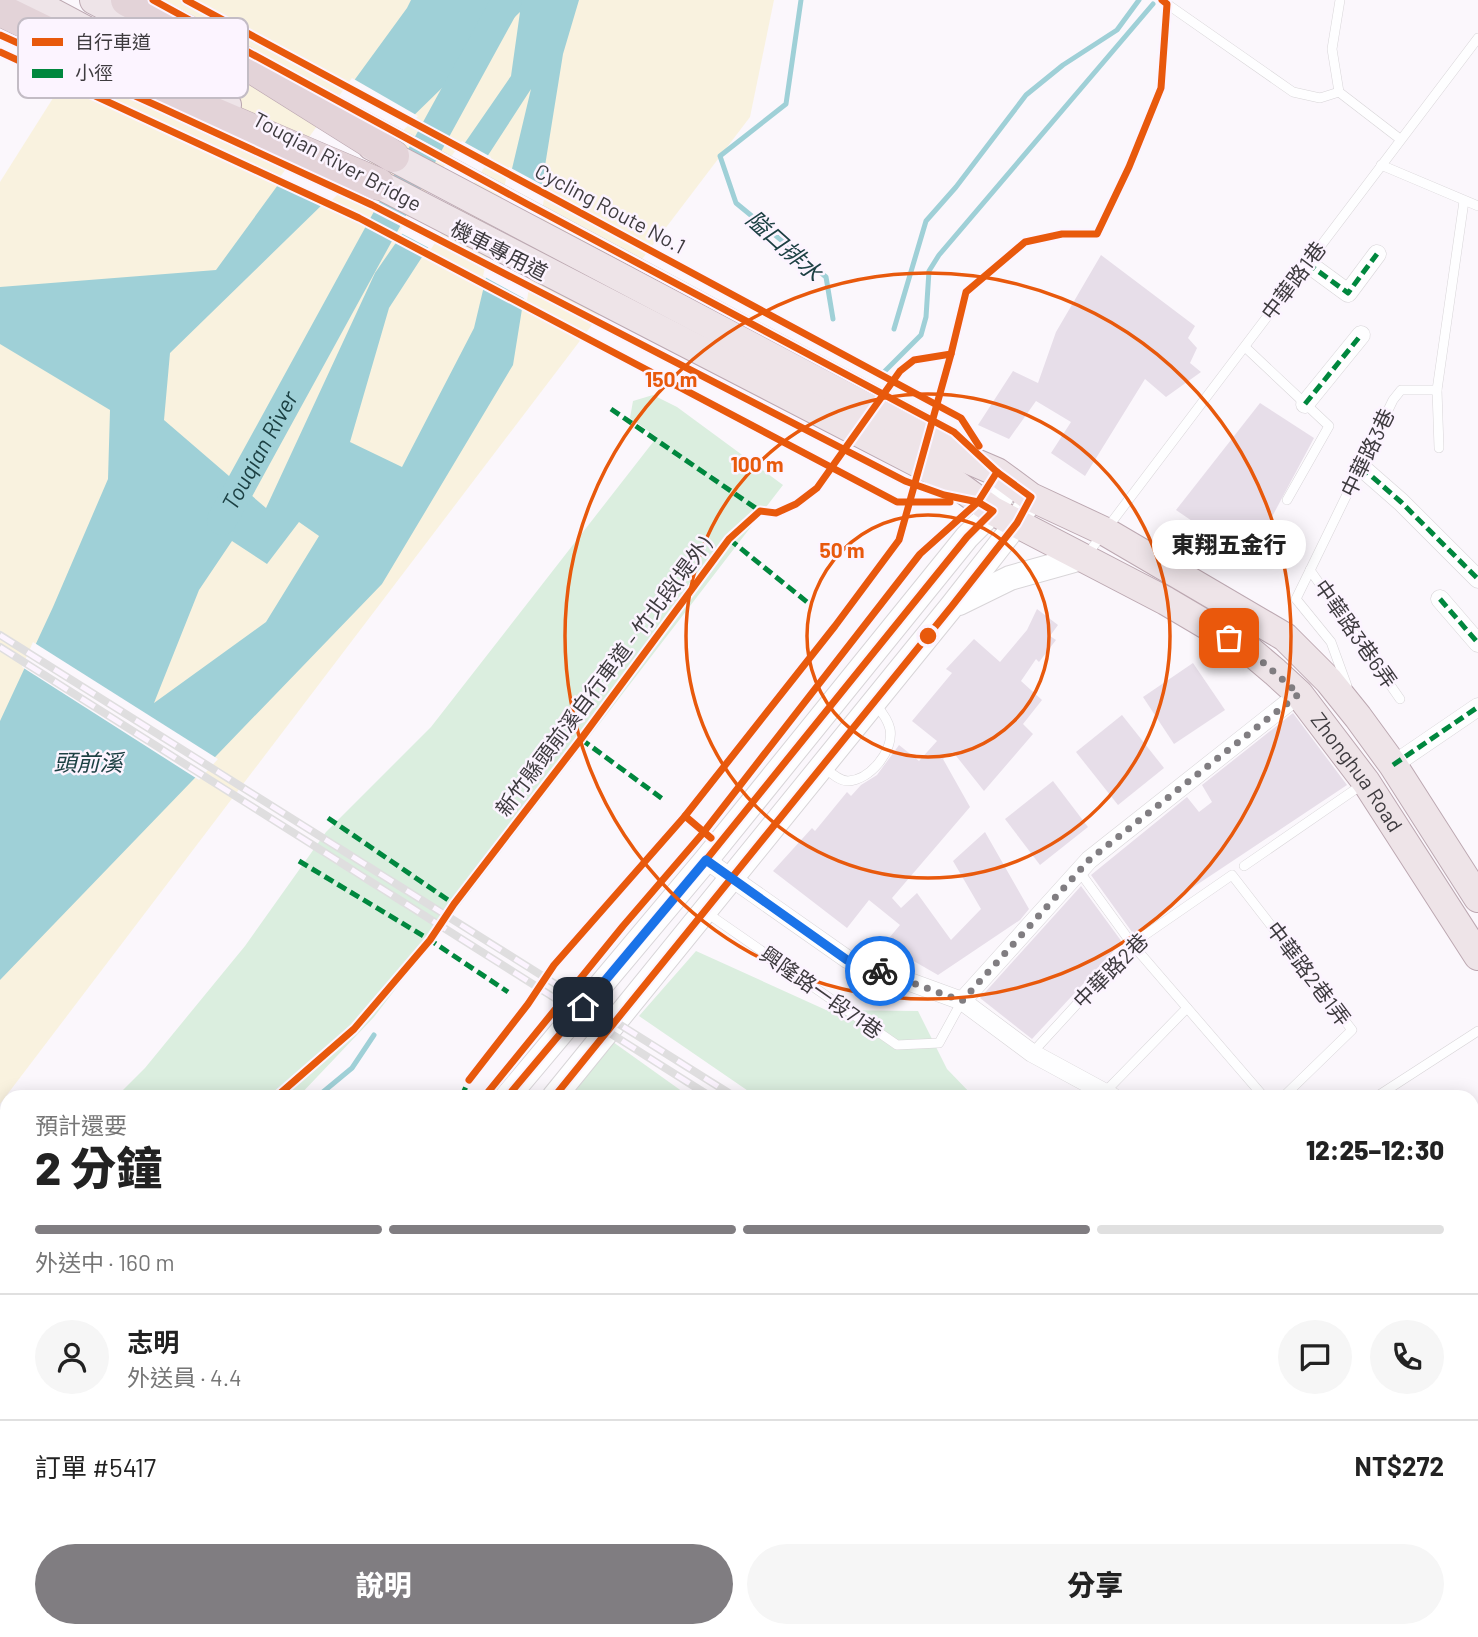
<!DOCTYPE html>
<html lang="zh-TW">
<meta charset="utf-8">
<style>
:root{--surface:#fff;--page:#f6f6f6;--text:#222;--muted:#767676;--line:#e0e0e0;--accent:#807d81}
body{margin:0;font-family:Barlow,"Noto Sans TC",sans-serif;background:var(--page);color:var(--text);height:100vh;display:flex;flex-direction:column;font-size:26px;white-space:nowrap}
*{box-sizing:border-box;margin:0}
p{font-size:23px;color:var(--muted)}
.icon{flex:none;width:38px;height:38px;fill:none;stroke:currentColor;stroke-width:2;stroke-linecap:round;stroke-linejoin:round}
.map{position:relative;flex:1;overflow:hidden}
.drawer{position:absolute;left:0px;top:1090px;width:1479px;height:548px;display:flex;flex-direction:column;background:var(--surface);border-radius:21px 21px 0 0;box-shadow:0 4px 18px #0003}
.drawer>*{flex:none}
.pin{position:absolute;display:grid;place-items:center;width:60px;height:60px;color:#fff;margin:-30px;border-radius:14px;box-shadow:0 4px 10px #0006}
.courier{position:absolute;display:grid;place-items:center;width:70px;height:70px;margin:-35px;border:5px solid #1a73e8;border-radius:50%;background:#fff;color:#222;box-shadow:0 2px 9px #0007}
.bubble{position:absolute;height:49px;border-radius:24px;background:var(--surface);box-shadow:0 4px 18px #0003;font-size:23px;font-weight:800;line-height:49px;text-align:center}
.overview em{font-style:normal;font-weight:800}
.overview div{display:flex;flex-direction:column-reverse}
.overview{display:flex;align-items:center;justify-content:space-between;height:119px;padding:0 35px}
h1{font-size:46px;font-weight:800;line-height:52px}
.bar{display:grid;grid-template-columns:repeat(4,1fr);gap:10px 7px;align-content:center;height:84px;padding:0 35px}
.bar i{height:9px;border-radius:5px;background:var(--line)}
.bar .on{background:var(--accent)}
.bar p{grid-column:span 4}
.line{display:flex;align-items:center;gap:18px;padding:0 35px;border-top:2px solid var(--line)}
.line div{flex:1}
.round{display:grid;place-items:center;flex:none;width:74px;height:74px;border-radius:37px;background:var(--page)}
.primary-button{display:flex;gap:14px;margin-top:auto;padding:14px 35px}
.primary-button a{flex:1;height:80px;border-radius:42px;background:var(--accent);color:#fff;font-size:28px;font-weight:800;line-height:80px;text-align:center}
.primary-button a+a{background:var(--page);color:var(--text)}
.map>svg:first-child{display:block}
</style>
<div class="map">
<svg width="1478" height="1637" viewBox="0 0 1478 1637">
<rect width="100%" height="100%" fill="#fbf7fc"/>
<!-- green -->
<g fill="#dbeedf">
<path d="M653 395 677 407 783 485 374 1017 298 1097H116L145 1068 245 946 326 832 431 727 657 437 630 418 633 401Z"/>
<path d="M696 951 826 1010 918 1011 947 1069 974 1097H757L639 1016Z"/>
<path d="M613 1042 690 1097H571Z"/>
<path d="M7 1212V1405L0 1413V1219Z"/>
<path d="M1163 1631H1239L1234 1637H1171Z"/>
</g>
<!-- sand -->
<path fill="#f9f2df" d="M115 0H774L750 117 0 1104V182Z"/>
<!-- water -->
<path fill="#9fd0d7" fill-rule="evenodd" d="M411 0H579L563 54 513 365 382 584 0 980V721L53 607 108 479 110 410 0 344V287L216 270 407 8ZM520 12 511 76 375 273 266 508 164 420 170 353ZM531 89 474 328 402 467 350 442 389 308ZM299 522 319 536 266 622 154 703 199 590 232 541 267 564Z"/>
<!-- pier -->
<g fill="#fbf7fc">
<path d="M352 78 418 116 332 200 280 177Z"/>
<path d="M462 141 491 157 431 249 399 232Z"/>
<path d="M509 167 546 187 527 300 483 276Z"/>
<path d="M33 642 218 759 199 780 22 667Z"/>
</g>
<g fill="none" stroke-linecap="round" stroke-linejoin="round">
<!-- stream -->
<g stroke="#9fd0d7" stroke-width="5">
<path d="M801 0 786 104 720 156 736 203 826 277 833 319"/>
<path d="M894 329 926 221 956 187 1026 95 1063 65 1117 30 1139 0"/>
<path d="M882 374 921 335 926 317 929 271 939 255 1153 4"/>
<path d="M317 1097 352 1068 374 1035"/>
<path d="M0 1427 7 1420"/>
</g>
<!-- river -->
<path stroke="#9fd0d7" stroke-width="30" id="s1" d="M222 520 507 0"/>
</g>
<!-- building -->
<g fill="#e7dee9">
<path d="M1101 255 1195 326 1188 338 1197 348 1190 363 1201 372 1166 397 1145 379 1085 476 1051 453 1071 422 1036 401 1009 439 978 425 1013 371 1038 383 1056 332Z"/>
<path d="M1260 403 1314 438 1249 560 1176 510Z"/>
<path d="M1037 609 1058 625 1050 636 1056 640 1039 662 1036 659 1021 681 1042 700 1023 724 1033 734 984 791 953 752 943 759 970 807 892 898 901 908 917 893 951 940 981 909 953 861 985 832 1029 909 1020 920 938 975 884 944 900 925 869 900 847 928 773 871 812 828 815 831 847 792 851 796 861 785 877 775 899 745 919 761 937 741 912 721 952 673 946 669 974 639 1000 662 1027 630Z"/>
<path d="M1193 663 1225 710 1174 744 1143 697Z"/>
<path d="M1293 713 1347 785 1195 886 1137 932H1132L1091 875 1187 797 1199 812 1212 802 1202 785Z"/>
<path d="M1122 715 1164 768 1118 805 1076 752Z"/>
<path d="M1053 781 1088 827 1040 865 1005 819Z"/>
<path d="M1081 886 1122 942 1032 1039 980 998Z"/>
</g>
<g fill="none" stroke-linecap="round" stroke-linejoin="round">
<defs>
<g id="lane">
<path d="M1340 0 1332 49 1339 92 1400 139"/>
<path d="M1167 4 1293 92 1320 98 1339 92"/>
<path d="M0 35 162 108 372 205 905 481 959 498"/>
<path d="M307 84 954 432 975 451"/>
<path d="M1381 165 1478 206"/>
<path d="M1245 347 1329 426 1287 500"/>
<path d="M1439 448 1437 390 1464 201"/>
<path d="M1086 556 1478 38"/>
<path d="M1310 570 1400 699"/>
<path d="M1347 686 1331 642 1296 599 1393 400 1401 390H1437"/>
<path d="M824 767C831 773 839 781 848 781 870 780 894 751 890 729 888 720 882 712 876 705"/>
<path d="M1244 866 1363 784"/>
<path d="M1079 871 1132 944 1264 1097"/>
<path d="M707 913 897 1045 939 1043 962 1001"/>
<path d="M1032 1053 1132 944 1232 875 1352 1030 1283 1097"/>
<path d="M1105 1092 1187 1008"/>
<path d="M1376 1097 1478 1031"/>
<path d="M1472 1493 1478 1486"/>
<path d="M1472 1573 1478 1566"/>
<path d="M1411 1637 1417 1631"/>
</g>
<g id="street">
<path d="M1307 263 1348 293 1377 254"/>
<path d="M1305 404 1361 335"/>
<path d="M1361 467 1401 502 1478 579"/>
<path d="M1440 599 1478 643"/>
<path d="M1393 765 1478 707"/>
<path d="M706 860 847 959 962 1001 1032 1053 1113 1097"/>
<path d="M962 1001 1089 860 1299 694"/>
<path d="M1472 1468 1478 1475"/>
<path d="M248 1631 254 1637"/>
<path d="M482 1637 488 1631"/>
<path d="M516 1637 521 1631"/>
<path d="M1081 1637 1087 1631"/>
</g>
<g id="secondary">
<path d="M959 603 1010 578 1085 557"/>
<path d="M507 1097 706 860 967 537 993 511 1010 482"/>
<path d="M554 1097 952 606 1017 523 1031 497"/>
<path d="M1472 1519 1478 1512"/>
<path d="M1472 1545 1478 1538"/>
<path d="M1143 1631 1150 1637"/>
<path d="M6 1637 12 1631"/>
<path d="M39 1637 45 1631"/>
<path d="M1357 1637 1363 1631"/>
<path d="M1386 1637 1391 1631"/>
</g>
<g id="primary">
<path d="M29 0 227 105"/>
<path d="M94 0 153 31"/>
<path d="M372 146 955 454 997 472 1031 497 1106 532 1285 637 1329 681 1358 717 1393 765 1478 898"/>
<path id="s2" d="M359 174 949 479 993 511 1166 601 1249 650 1275 672 1299 694 1366 782 1478 956"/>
</g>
<g id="highway">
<path d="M127 0 229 53 393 156"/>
<path d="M0 10 203 109 378 184"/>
</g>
</defs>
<!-- lane casing -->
<use href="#lane" stroke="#d8d5d8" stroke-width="10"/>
<!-- street casing -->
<use href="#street" stroke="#d8d5d8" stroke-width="19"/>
<!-- secondary casing -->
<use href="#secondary" stroke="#d8d5d8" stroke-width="26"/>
<!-- primary casing -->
<use href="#primary" stroke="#bca8b1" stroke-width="30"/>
<!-- highway casing -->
<use href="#highway" stroke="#bca8b1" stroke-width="33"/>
<!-- lane -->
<use href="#lane" stroke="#fefeff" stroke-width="9"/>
<!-- street -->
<use href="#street" stroke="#fefeff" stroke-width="18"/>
<!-- secondary -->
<use href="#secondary" stroke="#fefeff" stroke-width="24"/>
<!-- primary -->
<use href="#primary" stroke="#eee4e8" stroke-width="28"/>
<!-- highway -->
<use href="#highway" stroke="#e3d3d8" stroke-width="32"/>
<defs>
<g id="rail">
<path d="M0 635 735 1097"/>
<path d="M0 647 711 1097"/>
<path d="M1472 1622 1478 1627"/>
<path d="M1458 1631 1466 1637"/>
</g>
</defs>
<!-- rail casing -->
<use href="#rail" stroke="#dfdedf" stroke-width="8"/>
<!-- rail -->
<use href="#rail" stroke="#fcf4ff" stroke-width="5" stroke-dasharray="16" stroke-linecap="butt"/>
<!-- quiet -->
<g stroke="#00873e" stroke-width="5" stroke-dasharray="10 5" stroke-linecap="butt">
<path d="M1307 263 1348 293 1377 254"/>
<path d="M1305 404 1361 335"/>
<path d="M611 409 760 511"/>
<path d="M1361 467 1401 502 1478 579"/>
<path d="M729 539 807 602"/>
<path d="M1440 599 1478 643"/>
<path d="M581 739 664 800"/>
<path d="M1393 765 1478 707"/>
<path d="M328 818 454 904"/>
<path d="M299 861 430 940 508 992"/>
<path d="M465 1097 464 1091 469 1080"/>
</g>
<defs>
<g id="cycleway">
<path d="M153 0 527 204 954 432 997 472 1031 497 1017 523 952 606 554 1097"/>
<path d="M186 0 961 418 979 446"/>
<path d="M0 35 162 108 372 205 905 481 944 495 978 502 993 511 967 537 706 860 507 1097"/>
<path d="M0 52 359 218 897 502H950"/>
<path d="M711 838 685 816 835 626 899 540 951 354"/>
<path d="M469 1080 528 1004 554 965 685 816"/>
<path d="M276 1097 354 1029 430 940 454 904 581 739 729 539 760 511 776 513 796 504 817 488 900 371 914 360 951 354 966 292 1025 242 1062 234H1097L1129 167 1161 88 1167 4 1162 0"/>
<path d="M484 1097 623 926 703 833 920 554 978 502 997 472"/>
</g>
</defs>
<!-- cycleway casing -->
<use href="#cycleway" stroke="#fcf4ff" stroke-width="11"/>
<!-- cycleway -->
<use href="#cycleway" stroke="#e8590c" stroke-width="7"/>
</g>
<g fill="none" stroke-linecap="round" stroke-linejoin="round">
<!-- done -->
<path stroke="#807d81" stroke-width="7" stroke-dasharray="0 12.6" d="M880 971 962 1001 1089 860 1299 694 1249 650 1229 638"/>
<!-- route -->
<path stroke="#1a73e8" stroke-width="9" d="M583 1007 706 860 847 960 880 971"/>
</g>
<!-- distance rings -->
<g fill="none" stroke="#e8590c" stroke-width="3.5">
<circle cx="928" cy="636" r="121"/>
<circle cx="928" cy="636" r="242"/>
<circle cx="928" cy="636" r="363"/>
</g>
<g text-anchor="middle" stroke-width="5" stroke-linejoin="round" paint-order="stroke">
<!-- street labels -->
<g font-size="21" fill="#3e3b3f" stroke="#fcf4ff">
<text transform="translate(337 162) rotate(28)" y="7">Touqian River Bridge</text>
<text transform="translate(610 209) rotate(28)" y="7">Cycling Route No.1</text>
<text transform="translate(499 251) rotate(27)" y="7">機車專用道</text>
<text transform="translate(1294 281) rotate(-53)" y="7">中華路1巷</text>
<text transform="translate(1368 453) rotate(-64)" y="7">中華路3巷</text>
<text transform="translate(1355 634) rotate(55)" y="7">中華路3巷6弄</text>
<text transform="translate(604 677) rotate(-53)" y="7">新竹縣頭前溪自行車道 - 竹北段(堤外)</text>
<text dy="7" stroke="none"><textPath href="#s2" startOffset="1174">Zhonghua Road</textPath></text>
<text transform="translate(1111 971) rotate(-45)" y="7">中華路2巷</text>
<text transform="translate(1308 974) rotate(53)" y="7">中華路2巷1弄</text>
<text transform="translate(821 993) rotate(35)" y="7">興隆路一段71巷</text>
</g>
<!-- water labels -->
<g font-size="23" font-style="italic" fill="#1c4043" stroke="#fcf4ff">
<text transform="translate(784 246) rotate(42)" y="8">隘口排水</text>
<text dy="8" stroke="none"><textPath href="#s1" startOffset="79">Touqian River</textPath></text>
<text x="88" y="771">頭前溪</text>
</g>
</g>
<!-- legend -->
<rect x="18" y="18" width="230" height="80" rx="10" fill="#fcf4ff" stroke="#c3bcc5" stroke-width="2"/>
<rect x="32" y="38" width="31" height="8" fill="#e8590c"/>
<rect x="32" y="69" width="31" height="9" fill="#00873e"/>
<g font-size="19" fill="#3e3b3f">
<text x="75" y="49">自行車道</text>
<text x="75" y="80">小徑</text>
</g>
<circle cx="928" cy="636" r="10" fill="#e8590c" stroke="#fcf4ff" stroke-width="3.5"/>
<g font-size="21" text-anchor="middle" font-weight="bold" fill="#e8590c" stroke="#fcf4ff" stroke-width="5" stroke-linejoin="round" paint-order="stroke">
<text x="671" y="387">150 m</text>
<text x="757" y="472">100 m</text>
<text x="842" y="558">50 m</text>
</g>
</svg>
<div class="pin" style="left:1229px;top:638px;background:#ea580c"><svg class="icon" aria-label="bag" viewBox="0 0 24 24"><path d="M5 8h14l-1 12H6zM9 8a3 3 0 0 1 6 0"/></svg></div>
<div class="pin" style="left:583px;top:1007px;background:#1f2937"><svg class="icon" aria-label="home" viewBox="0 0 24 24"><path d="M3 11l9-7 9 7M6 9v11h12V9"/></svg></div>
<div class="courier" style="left:880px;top:971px"><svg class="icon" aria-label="bike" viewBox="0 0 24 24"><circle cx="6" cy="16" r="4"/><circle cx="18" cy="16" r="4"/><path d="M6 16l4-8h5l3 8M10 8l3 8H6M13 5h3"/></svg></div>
<div class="bubble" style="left:1152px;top:520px;width:154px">東翔五金行</div>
<section class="drawer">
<div class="overview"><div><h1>2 分鐘</h1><p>預計還要</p></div><em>12:25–12:30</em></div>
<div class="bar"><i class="on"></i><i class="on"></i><i class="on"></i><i></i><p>外送中 · 160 m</p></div>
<div class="line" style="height:126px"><a class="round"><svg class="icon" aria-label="person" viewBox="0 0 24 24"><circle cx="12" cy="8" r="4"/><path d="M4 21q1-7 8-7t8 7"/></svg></a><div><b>志明</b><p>外送員 · 4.4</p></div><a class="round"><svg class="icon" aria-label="chat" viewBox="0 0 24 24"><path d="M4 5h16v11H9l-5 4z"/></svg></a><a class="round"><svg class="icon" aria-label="phone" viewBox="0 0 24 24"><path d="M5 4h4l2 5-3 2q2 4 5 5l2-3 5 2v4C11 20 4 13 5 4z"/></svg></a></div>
<div class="line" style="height:91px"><div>訂單 #5417</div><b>NT$272</b></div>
<div class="primary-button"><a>說明</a><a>分享</a></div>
</section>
</div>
